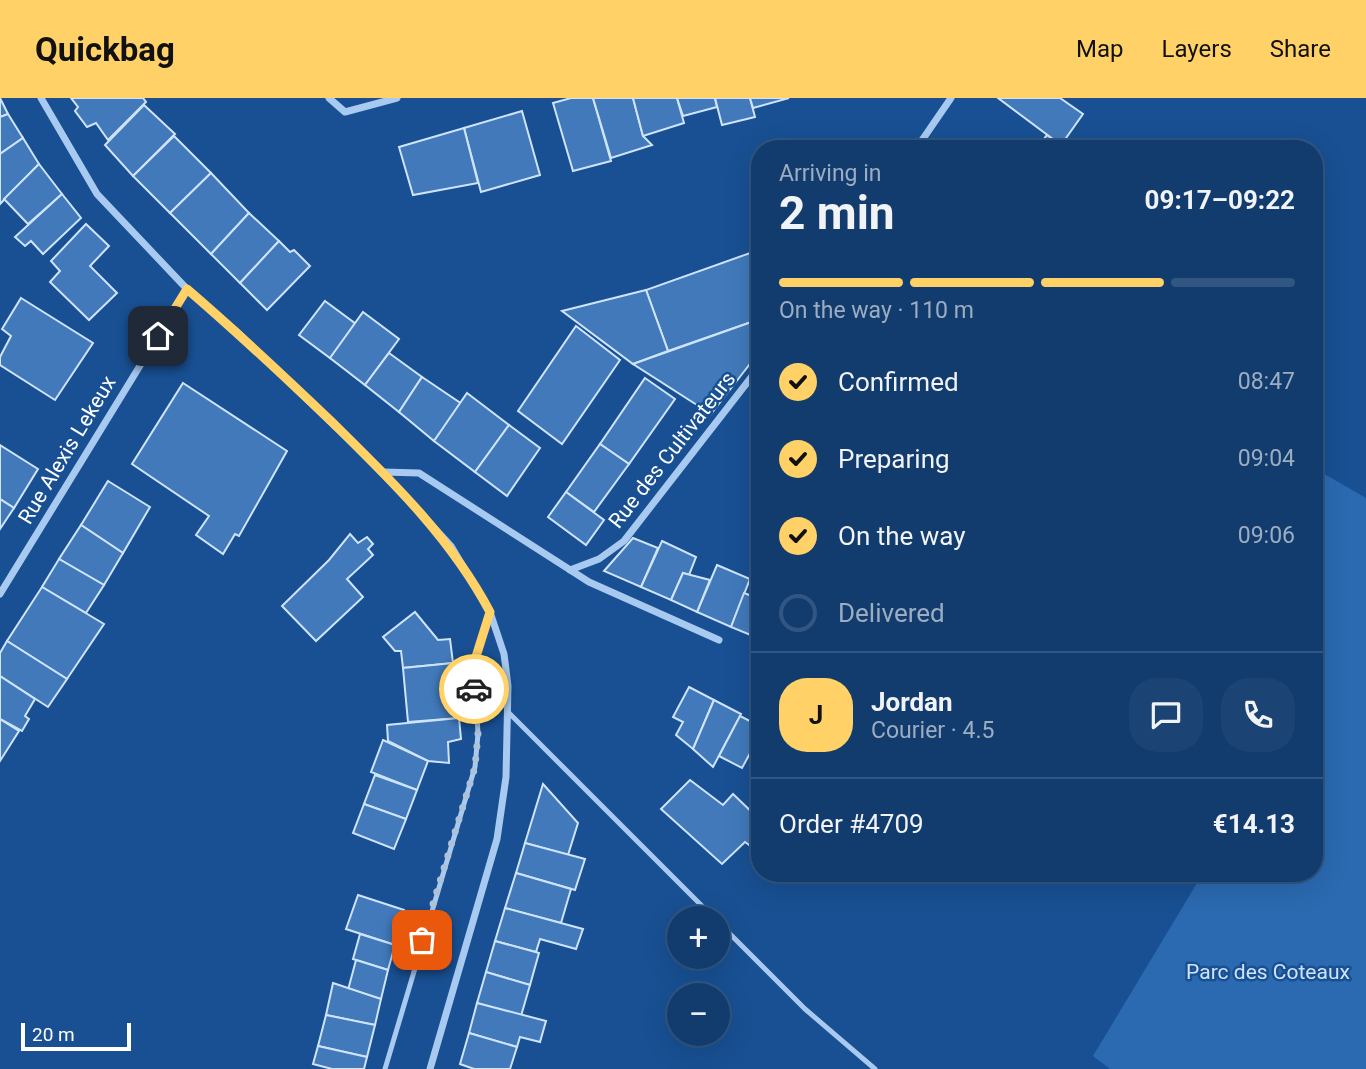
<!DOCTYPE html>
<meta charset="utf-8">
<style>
:root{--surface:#123c6e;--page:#1b4373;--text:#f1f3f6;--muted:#9cadc2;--line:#315681;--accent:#ffd167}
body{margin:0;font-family:Roboto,sans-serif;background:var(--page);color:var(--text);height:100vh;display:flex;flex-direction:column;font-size:26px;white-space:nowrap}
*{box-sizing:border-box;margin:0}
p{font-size:23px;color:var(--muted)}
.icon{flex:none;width:38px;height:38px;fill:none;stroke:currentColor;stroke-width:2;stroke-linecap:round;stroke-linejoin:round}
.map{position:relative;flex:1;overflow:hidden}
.drawer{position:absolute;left:751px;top:42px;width:572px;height:742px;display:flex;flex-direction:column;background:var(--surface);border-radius:28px;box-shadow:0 7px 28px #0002,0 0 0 2px var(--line)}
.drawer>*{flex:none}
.buttons{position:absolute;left:667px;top:808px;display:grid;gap:14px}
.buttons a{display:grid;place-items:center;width:63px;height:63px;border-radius:50%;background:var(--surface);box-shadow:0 7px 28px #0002,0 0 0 2px var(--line);font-size:35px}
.scale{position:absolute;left:21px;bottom:18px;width:110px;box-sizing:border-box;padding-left:7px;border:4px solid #fff;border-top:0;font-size:19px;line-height:24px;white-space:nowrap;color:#fff;-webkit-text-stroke:5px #185093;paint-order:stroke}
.pin{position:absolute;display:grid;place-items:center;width:60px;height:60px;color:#fff;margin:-30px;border-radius:14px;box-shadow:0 4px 10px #0006}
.courier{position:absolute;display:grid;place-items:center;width:70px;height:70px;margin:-35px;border:5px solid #ffd167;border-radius:50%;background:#fff;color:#222;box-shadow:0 2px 9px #0007}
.head em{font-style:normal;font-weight:700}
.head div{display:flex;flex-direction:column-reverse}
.head{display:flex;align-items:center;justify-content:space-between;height:119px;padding:0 28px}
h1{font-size:46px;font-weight:700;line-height:52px}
.bar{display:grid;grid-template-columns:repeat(4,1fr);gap:10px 7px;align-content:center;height:84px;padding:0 28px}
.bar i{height:9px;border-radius:5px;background:var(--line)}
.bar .active{background:var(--accent)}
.bar p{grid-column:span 4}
.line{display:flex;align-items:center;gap:18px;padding:0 28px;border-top:2px solid var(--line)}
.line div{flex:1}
.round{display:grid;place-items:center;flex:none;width:74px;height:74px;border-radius:28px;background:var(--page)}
ol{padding:0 28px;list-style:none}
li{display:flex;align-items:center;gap:21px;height:77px}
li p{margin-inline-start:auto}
li .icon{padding:7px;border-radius:50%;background:var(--accent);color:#111;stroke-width:4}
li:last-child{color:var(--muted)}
li i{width:38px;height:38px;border:4px solid var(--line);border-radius:50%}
header{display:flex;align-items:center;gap:42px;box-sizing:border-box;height:98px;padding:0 35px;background:var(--accent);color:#111}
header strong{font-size:33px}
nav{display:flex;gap:38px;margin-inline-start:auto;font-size:24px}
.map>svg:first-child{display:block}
</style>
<header>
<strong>Quickbag</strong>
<nav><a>Map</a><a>Layers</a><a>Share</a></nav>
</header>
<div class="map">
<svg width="1366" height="971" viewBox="0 0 1366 971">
<rect width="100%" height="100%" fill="#185093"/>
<!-- green -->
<path fill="#2b6ab1" d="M1314 370 1366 400V971H1110L1093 958 1203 775H1314Z"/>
<!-- building -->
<g fill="#4179ba" stroke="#cfe4fb" stroke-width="2">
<path d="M0 0 8 16 0 19Z"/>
<path d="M71 0H143L146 4 108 42 96 25 87 29 75 13 78 9Z"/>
<path d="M571 0H593L611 63 573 73 553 5Z"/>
<path d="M593 0H633L643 38 652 47 611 60Z"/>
<path d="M633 0H677L684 25 643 38Z"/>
<path d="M677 0H715L717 9 683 18Z"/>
<path d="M715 0H750L755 19 722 27Z"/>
<path d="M750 0H789L753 10Z"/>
<path d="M998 0H1060L1083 16 1061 47Z"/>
<path d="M144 7 175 36 133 78 105 47Z"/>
<path d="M522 13 540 77 481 94 464 30Z"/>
<path d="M8 16 23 40 0 56V19Z"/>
<path d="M464 30 478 85 413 97 399 49Z"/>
<path d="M1047 37 1065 51 1037 50Z"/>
<path d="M174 38 211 75 170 115 133 78Z"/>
<path d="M23 40 39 66 0 106V56Z"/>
<path d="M39 66 62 96 28 126 4 101Z"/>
<path d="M211 75 249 115 211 156 170 115Z"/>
<path d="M62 96 81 120 43 156 31 143 25 148 15 139Z"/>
<path d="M249 115 279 143 240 185 211 156Z"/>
<path d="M86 126 109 148 90 168 117 195 89 222 50 184 60 173 51 163Z"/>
<path d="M279 143 290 154 294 152 310 168 267 212 240 185Z"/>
<path d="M753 154 760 173V221L668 253 646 192Z"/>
<path d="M646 192 668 253 633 266 562 213Z"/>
<path d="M21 200 93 245 55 302 0 267V259L11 238 2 231Z"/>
<path d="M325 203 356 226 330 260 299 237Z"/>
<path d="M363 214 399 241 365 287 330 260Z"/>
<path d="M760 221V253L711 316 633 266Z"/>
<path d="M576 228 620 262 562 346 518 313Z"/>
<path d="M389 255 422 279 399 314 365 287Z"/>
<path d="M422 279 462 306 434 343 399 314Z"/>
<path d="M645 280 675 301 629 366 600 346Z"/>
<path d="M183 285 287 353 239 438 235 436 223 456 196 437 209 418 132 366Z"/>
<path d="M467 295 509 327 475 374 434 343Z"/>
<path d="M509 327 540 350 507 398 475 374Z"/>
<path d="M600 346 629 366 594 414 566 394Z"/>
<path d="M0 347 38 371 14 410 0 401Z"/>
<path d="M108 383 150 409 123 455 81 427Z"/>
<path d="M566 394 604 422 586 447 548 419Z"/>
<path d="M0 401 14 410 0 431Z"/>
<path d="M81 427 123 455 104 487 59 461Z"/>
<path d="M350 436 358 445 367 439 373 446 368 451 373 457 347 481 363 499 316 543 282 508 329 462Z"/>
<path d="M633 440 658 450 641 489 604 473Z"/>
<path d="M662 443 696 459 689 477 683 475 671 502 641 489Z"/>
<path d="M59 461 104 487 86 515 42 489Z"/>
<path d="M717 467 750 481 731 529 697 514Z"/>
<path d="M683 475 710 482 697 514 671 502Z"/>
<path d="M42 489 104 526 67 581 7 543Z"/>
<path d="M744 495 760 501 758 540 731 529Z"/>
<path d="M415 514 438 542 450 541 453 565 403 570 401 553H395L383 539Z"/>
<path d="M7 543 67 581 48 609 0 578V555Z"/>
<path d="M453 565 459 620 408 624 403 570Z"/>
<path d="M0 578 35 601 25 618 29 621 22 633 0 621Z"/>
<path d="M689 589 714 602 693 651 676 637 683 624 673 619Z"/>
<path d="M714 602 741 616 713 669 693 651Z"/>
<path d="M740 618 760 628V637L742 670 719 658Z"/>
<path d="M459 620 461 641 448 644 449 665 428 663 388 643 387 627Z"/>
<path d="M0 621 19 633 0 663Z"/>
<path d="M383 642 428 663 417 692 371 674Z"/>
<path d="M375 677 417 692 406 721 364 706Z"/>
<path d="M690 682 723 707 733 696 760 722V749L756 752 745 744 722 766 661 711Z"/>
<path d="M543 686 578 725 568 757 525 745Z"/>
<path d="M364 706 406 721 394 751 353 735Z"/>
<path d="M525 745 585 761 575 792 516 775Z"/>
<path d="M516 775 571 791 561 825 505 810Z"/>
<path d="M358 797 404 812 395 847 346 831Z"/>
<path d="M505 810 583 831 576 851 540 841 536 854 495 843Z"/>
<path d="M360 836 395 847 388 872 353 861Z"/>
<path d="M495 843 539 855 530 887 486 874Z"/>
<path d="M356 862 388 872 381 901 348 892Z"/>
<path d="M486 874 530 887 521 918 477 905Z"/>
<path d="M333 885 381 901 375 927 326 917Z"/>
<path d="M477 905 546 923 540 944 520 939 517 949 469 935Z"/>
<path d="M326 917 375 927 367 959 318 948Z"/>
<path d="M469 935 517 949 510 971H474L460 966Z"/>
<path d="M318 948 367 959 364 971H332L313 966Z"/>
</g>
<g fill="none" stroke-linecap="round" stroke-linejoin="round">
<!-- service -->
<g stroke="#a8caf0" stroke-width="5">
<path d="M509 615 715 821"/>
<path d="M718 824 805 911 875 971"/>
<path d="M385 971 475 669 478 636 474 565 490 514"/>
</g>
<!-- minor -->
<g stroke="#a8caf0" stroke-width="7">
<path d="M41 0 97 96 187 191 237 234 383 374 451 448 490 514 504 556 508 588 506 679 497 741 430 971"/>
<path d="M329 0 345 14 397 0"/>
<path d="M916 51 951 0"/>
<path d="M383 374 419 375 589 484 719 542"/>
<path d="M570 472 599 461 624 443 760 268"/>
<path d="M0 496 187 191"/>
</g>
</g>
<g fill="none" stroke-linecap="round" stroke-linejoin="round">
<!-- done -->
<path stroke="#aec2d9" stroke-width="7" stroke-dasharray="0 12.6" d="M422 842 475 669 478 636 474 591"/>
<!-- route -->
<path stroke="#ffd167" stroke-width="9" d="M158 238 187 191C237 234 285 279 333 325 392 383 451 440 490 514L474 565V591"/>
</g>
<g text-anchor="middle" stroke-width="5" stroke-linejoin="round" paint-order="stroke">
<!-- street labels -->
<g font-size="21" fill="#fff" stroke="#185093">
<text transform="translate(67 352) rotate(-59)" y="7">Rue Alexis Lekeux</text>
<text transform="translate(672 352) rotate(-52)" y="7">Rue des Cultivateurs</text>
</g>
<!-- park labels -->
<g font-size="21" fill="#cfe4fb" stroke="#185093">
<text x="1268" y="881">Parc des Coteaux</text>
</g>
</g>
</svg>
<div class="buttons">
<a>+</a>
<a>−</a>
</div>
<div class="scale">20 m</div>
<div class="pin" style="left:422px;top:842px;background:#ea580c"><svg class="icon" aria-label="bag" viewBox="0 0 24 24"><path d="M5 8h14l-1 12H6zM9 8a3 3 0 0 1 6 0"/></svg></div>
<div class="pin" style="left:158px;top:238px;background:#1f2937"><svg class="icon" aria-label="home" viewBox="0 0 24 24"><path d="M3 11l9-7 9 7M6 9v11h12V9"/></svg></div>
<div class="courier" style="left:474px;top:591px"><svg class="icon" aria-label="car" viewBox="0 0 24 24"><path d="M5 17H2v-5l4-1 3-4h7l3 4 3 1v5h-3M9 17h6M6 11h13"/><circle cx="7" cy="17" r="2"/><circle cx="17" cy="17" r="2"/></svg></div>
<section class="drawer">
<div class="head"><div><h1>2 min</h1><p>Arriving in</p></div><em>09:17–09:22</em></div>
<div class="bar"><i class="active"></i><i class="active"></i><i class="active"></i><i></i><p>On the way · 110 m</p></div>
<ol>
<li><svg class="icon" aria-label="check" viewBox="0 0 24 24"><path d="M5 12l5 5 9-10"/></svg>Confirmed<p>08:47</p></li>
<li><svg class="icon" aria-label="check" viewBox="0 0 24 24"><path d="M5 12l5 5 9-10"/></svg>Preparing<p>09:04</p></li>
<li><svg class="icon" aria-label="check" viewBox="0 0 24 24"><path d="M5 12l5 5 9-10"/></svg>On the way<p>09:06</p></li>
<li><i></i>Delivered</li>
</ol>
<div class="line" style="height:126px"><b class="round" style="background:var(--accent);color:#111">J</b><div><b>Jordan</b><p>Courier · 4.5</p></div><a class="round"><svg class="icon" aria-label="chat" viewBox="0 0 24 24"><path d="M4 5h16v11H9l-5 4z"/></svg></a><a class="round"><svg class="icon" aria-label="phone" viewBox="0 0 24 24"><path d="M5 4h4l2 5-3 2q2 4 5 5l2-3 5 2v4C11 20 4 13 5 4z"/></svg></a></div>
<div class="line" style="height:91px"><div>Order #4709</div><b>€14.13</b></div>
</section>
</div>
